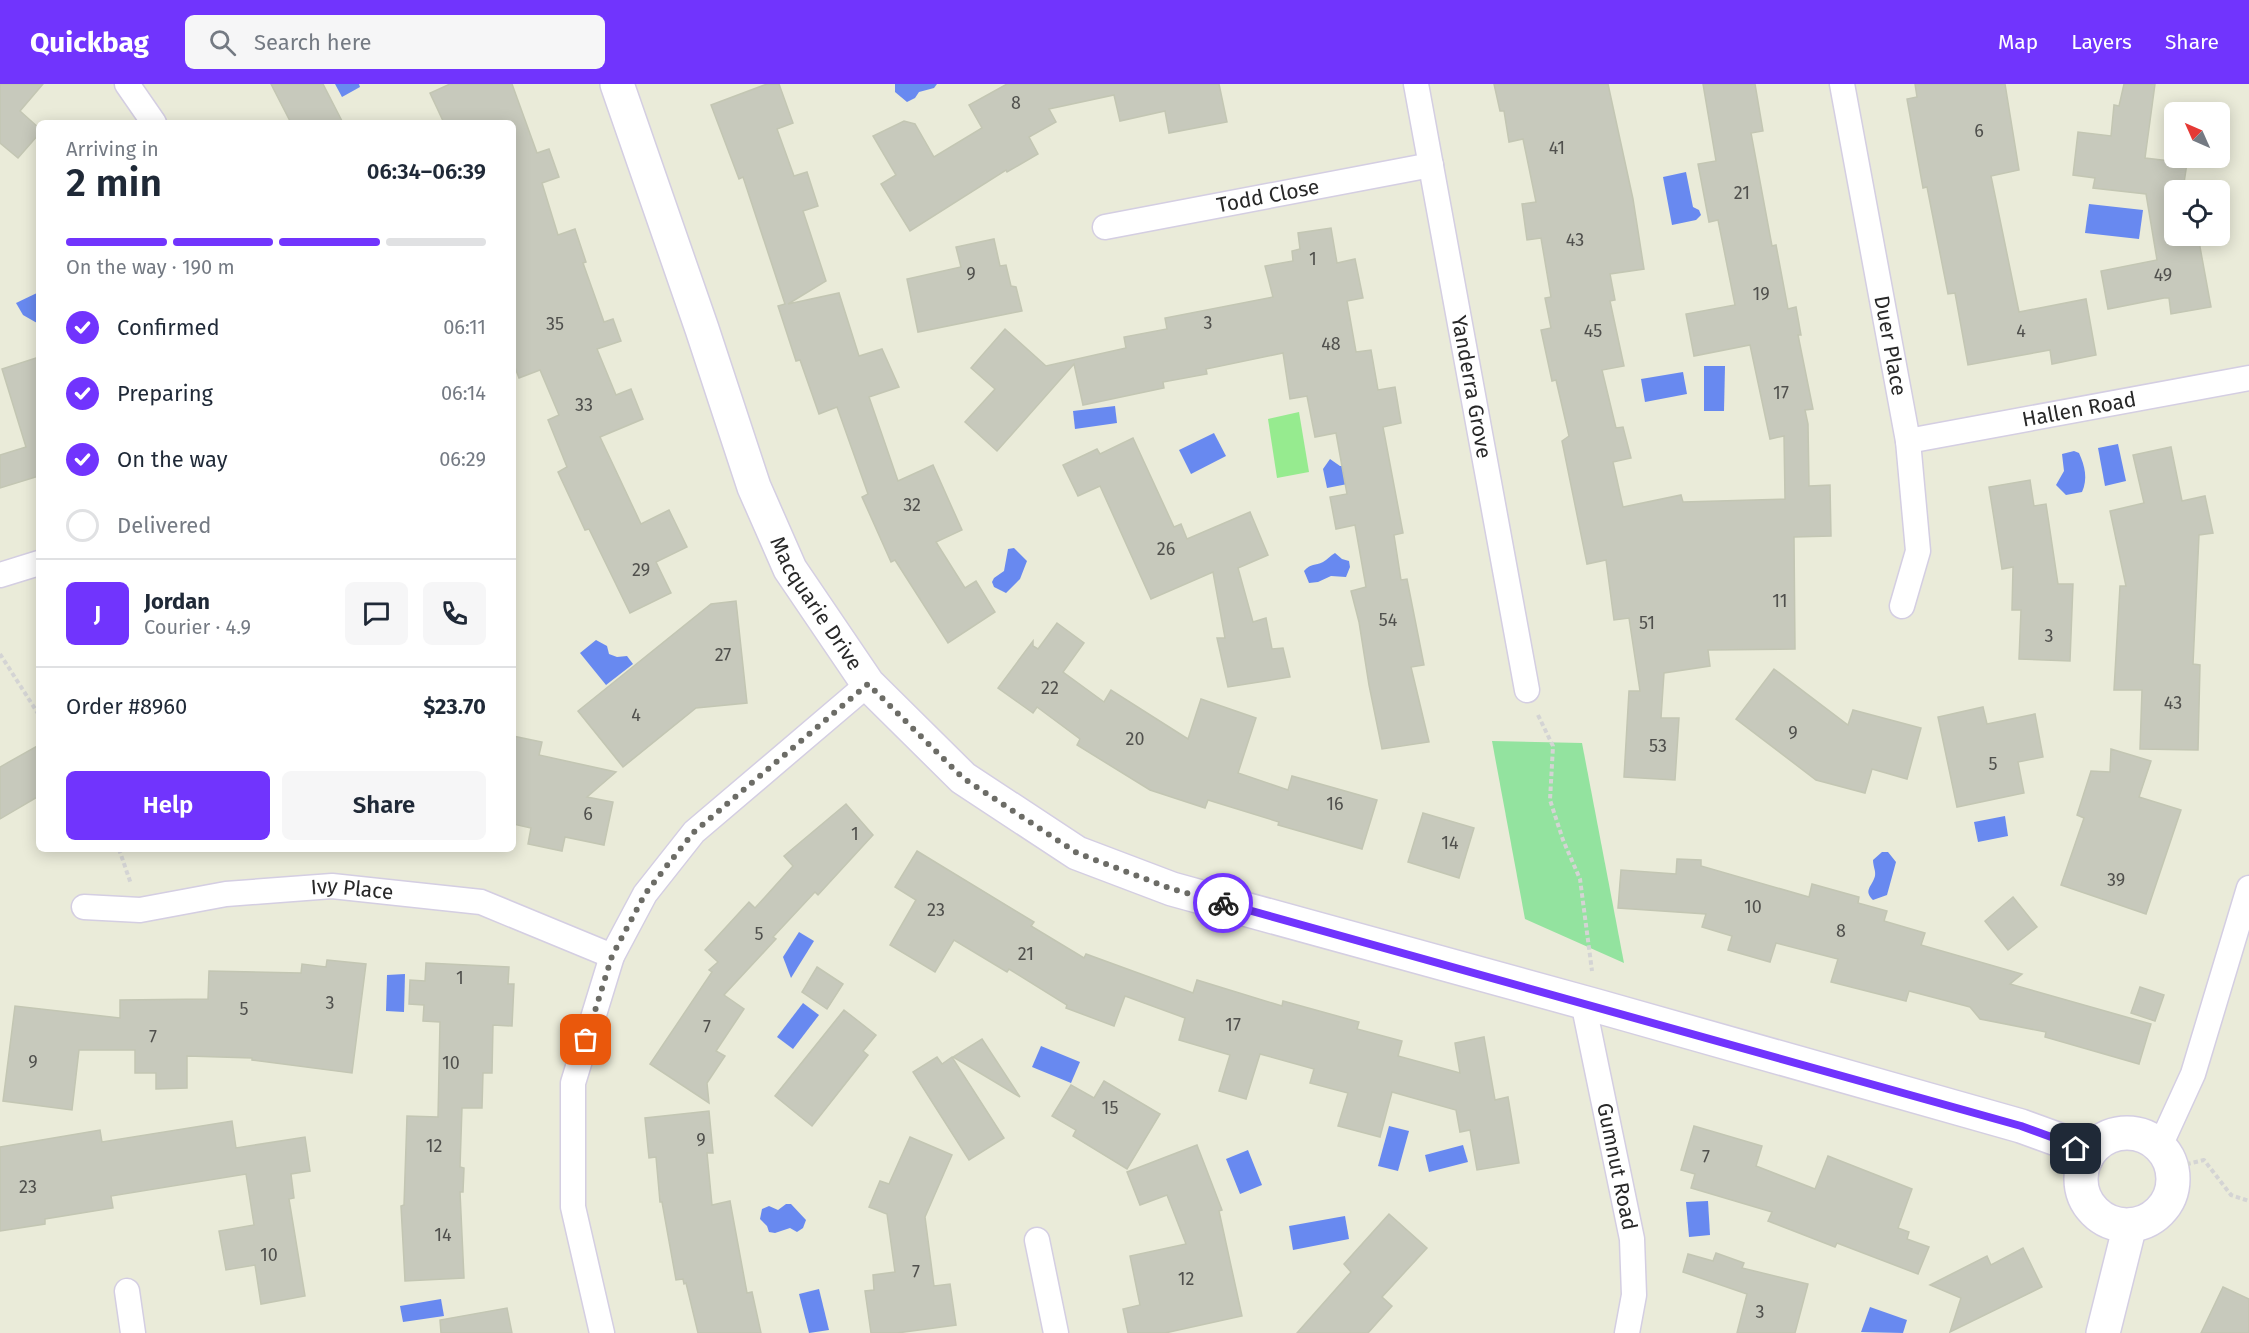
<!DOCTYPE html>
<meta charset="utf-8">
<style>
:root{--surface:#fff;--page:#f6f6f7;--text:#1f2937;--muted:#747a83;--line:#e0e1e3;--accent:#7134fd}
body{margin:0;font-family:"Fira Sans",sans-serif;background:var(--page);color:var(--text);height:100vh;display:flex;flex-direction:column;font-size:22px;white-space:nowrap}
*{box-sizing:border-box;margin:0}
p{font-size:20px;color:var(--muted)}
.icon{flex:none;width:33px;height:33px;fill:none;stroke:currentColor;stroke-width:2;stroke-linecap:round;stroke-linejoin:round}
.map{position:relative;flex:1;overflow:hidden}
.details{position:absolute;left:36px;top:36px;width:480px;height:732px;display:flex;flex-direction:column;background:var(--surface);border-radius:9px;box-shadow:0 3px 15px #0003}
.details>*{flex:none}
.needle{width:39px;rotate:315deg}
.controls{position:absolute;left:2164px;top:18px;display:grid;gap:12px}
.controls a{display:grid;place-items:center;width:66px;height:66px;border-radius:9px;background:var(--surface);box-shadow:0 3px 15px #0003;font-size:30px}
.pin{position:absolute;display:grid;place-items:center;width:51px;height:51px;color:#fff;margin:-26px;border-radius:12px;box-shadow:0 3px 9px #0006}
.courier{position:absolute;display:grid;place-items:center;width:60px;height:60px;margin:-30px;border:4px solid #7134fd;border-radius:50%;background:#fff;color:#222;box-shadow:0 2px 8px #0007}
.headline em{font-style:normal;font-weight:600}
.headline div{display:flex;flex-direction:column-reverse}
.headline{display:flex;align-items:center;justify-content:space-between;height:102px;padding:0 30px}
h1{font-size:39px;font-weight:600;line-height:45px}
.bar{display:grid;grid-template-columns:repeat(4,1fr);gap:9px 6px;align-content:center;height:72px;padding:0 30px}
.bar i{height:8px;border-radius:4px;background:var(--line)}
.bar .current{background:var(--accent)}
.bar p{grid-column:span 4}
.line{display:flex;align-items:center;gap:15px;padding:0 30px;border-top:2px solid var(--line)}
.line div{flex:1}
.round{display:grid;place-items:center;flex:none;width:63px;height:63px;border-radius:9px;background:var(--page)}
ol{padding:0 30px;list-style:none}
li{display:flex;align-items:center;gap:18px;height:66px}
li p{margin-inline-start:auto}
li .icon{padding:6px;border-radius:50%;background:var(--accent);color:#fff;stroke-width:4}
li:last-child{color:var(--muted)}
li i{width:33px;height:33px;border:3px solid var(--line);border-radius:50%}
.action{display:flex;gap:12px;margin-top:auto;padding:12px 30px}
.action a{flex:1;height:69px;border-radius:9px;background:var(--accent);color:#fff;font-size:24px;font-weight:600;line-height:69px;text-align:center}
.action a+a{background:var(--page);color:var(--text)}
header{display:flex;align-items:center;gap:36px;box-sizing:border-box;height:84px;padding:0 30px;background:var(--accent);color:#fff}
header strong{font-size:28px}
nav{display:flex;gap:33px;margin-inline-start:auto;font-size:21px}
.search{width:420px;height:54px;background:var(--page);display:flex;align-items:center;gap:15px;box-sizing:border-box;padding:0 21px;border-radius:9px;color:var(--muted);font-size:22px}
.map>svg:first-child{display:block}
</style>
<header>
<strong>Quickbag</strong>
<div class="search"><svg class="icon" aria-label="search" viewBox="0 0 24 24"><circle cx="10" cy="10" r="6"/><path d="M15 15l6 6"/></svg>Search here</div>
<nav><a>Map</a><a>Layers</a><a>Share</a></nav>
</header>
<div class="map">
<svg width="2249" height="1249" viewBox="0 0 2249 1249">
<rect width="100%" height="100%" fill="#eaebd9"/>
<!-- green -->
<path fill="#93e39f" d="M1492 657 1582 659 1624 879 1525 835Z"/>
<!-- pitch -->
<path fill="#96eb8f" d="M1299 328 1309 388 1277 394 1268 335Z"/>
<!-- water -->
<g fill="#6889f0">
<path d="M335 0H359L360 3 342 13Z"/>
<path d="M895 0H937L934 4 919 8 915 14 907 18 895 8Z"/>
<path d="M1686 88 1693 123 1699 126 1701 131 1696 136 1672 141 1663 93Z"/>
<path d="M2089 120 2143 126 2139 155 2085 149Z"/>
<path d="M39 208V237L37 239 23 231 16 219Z"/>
<path d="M1704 282H1725L1724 327H1704Z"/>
<path d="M1683 288 1687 310 1645 318 1641 295Z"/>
<path d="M1115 322 1117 339 1075 345 1073 327Z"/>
<path d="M1214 349 1226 372 1191 390 1179 366Z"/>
<path d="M2118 360 2126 397 2105 402 2098 364Z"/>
<path d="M2074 367 2079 369C2085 382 2088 395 2082 408L2066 411 2056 401 2064 387 2062 370Z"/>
<path d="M1330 375 1340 382H1349L1368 396 1327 404 1323 385Z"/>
<path d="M1014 464 1027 477 1020 495 1006 509 994 503 992 498 994 494 1004 487 1008 465Z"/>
<path d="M1335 469 1342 475 1349 477 1350 483 1346 493 1331 492 1318 498 1309 499 1304 487C1311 479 1315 482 1323 478 1327 476 1331 471 1335 469Z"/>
<path d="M596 556 607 562 609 570 617 573 627 572 633 580 606 601 580 569Z"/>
<path d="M2005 732 2008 752 1978 758 1974 738Z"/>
<path d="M1882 768H1888L1896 778 1887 811 1873 816C1863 806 1872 803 1875 792 1876 787 1873 782 1873 776Z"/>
<path d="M799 848 814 857 791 894 783 873Z"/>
<path d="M405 890 404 928 386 927 387 891Z"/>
<path d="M803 919 819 931 793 965 777 953Z"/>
<path d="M1041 962 1080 978 1071 999 1032 983Z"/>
<path d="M1389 1042 1409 1047 1398 1087 1378 1082Z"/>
<path d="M1463 1061 1468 1078 1429 1088 1425 1071Z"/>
<path d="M1248 1066 1262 1101 1240 1110 1226 1075Z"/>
<path d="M1708 1117 1710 1151 1689 1153 1686 1118Z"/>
<path d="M786 1120H791L806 1136 803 1144 797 1148 790 1144 775 1149 769 1148 767 1142 760 1135 762 1125 769 1122 778 1126Z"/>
<path d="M1345 1132 1349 1155 1293 1166 1289 1142Z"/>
<path d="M819 1205 829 1246 809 1249 799 1210Z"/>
<path d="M441 1215 444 1232 403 1238 400 1222Z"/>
<path d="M1870 1223 1907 1236 1903 1249 1861 1248Z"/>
</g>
<!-- building -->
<g fill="#c7c9bc" stroke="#c3c6b3" stroke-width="1.5">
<path d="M0 0H43L20 27 39 44V50L18 74 0 59Z"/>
<path d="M271 0H323L343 39H291Z"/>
<path d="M450 0H512L537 69 549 65 559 93 542 99 558 151 575 145 586 178 583 179 604 238 613 235 621 257 597 265 616 311 631 305 643 335 600 353 641 440 669 426 687 463 656 478 671 509 630 529 589 445 585 446 558 388 567 383 548 336 559 331 540 286 519 294 513 278V39H444L430 9Z"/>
<path d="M767 0H779L793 39 777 45 794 92 807 88 818 122 803 127 826 197 788 220 839 209 859 272 882 265 899 303 869 313 898 397 933 381 962 446 936 458 965 504 976 497 995 528 948 559 895 476 891 478 862 413 868 410 837 323 819 330 800 276 796 277 778 222 785 220 743 93 739 95 711 21Z"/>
<path d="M1007 0H1219L1227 38 1169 49 1165 27 1120 37 1114 11 1049 25 1056 38 1029 53 1038 70 1007 88 1006 86 910 147 881 100 896 91 873 52 904 37 915 40 934 73 982 44 969 21Z"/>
<path d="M1494 0H1608L1633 115 1644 185 1610 190 1615 216 1610 217 1624 282 1602 286 1616 344 1623 343 1631 374 1613 378 1623 423 1681 411 1683 418 1785 415 1784 352 1770 355 1750 261 1694 272 1686 230 1735 221 1718 136 1709 138 1698 80 1716 77 1703 0H1755L1763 47 1751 49 1772 162 1776 161 1788 225 1796 223 1801 251H1798L1813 325 1805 326 1808 340 1809 402 1830 401 1831 452 1794 453 1795 565 1708 566 1710 582 1664 589 1661 634H1679L1675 696 1624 693 1629 607H1640L1629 534 1614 536 1606 476 1587 480 1562 357 1569 352 1556 296 1552 297 1541 246 1551 244 1545 214 1551 213 1541 154 1527 156 1522 120 1536 118 1523 55 1509 58 1504 27H1500Z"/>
<path d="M1915 0H2005L2019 86 1991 92 2019 228 2086 215 2096 271 2052 280 2050 266 1968 281 1955 209 1948 210 1927 103 1923 104 1907 15 1917 13Z"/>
<path d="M2124 0H2155L2145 74 2187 79 2183 106H2175V152H2198L2211 223 2171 230 2169 214H2164L2108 225 2101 187 2157 176 2146 110 2093 104 2095 94 2073 91 2078 48 2111 52 2114 21 2119 22Z"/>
<path d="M1331 144 1337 179 1355 175 1363 214 1347 217 1356 268 1371 266 1378 306 1395 303 1401 339 1383 343 1403 449 1394 451 1401 496 1407 495 1424 581 1411 583 1429 658 1382 665 1369 601 1359 538 1351 507 1366 503 1355 441 1336 445 1330 413 1347 410 1336 349 1315 353 1307 312 1290 315 1283 269 1206 285 1207 290 1163 298 1164 304 1083 321 1074 280 997 367 965 338 995 305 971 284 1005 245 1046 282 1126 264 1124 253 1167 245 1165 234 1273 213 1265 182 1293 177 1292 167 1300 165 1298 149Z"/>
<path d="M994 155 1000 182 1006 181 1011 202 1016 203 1022 227 918 248 907 195 961 183 956 163Z"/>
<path d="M39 273V392L0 404V371L26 363 2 285Z"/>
<path d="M1133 354 1174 443 1181 440 1187 455 1250 428 1268 471 1238 484 1253 538 1266 534 1272 565 1283 564 1290 593 1228 603 1217 554H1225L1213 488 1151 515 1100 402 1078 412 1063 381 1097 365 1100 370Z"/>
<path d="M2171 363 2182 417 2205 412 2213 449 2199 451 2193 580 2200 581 2198 666 2140 665 2142 606H2114L2120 502H2126L2110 427 2144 419 2133 371Z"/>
<path d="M2030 396 2034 422 2046 420 2058 500H2073L2070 577 2019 575 2021 526H2012L2013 483 2002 485 1989 403Z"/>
<path d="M736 517 747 619 696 624 623 683 578 627 711 520Z"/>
<path d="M1057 539 1084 559 1063 588 1104 618 1111 606 1188 655 1201 615 1256 634 1238 689 1288 706 1292 692 1377 716 1362 765 1278 741 1279 738 1208 716 1205 724 1150 706 1077 661 1080 655 1037 623 1033 629 998 604 1033 557V562L1038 565Z"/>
<path d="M1774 585 1848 641 1853 626 1921 644 1907 695 1872 685 1865 709 1816 696 1736 635Z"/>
<path d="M1983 623 1987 640 2035 630 2043 673 2018 678 2024 709 1957 723 1938 633Z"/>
<path d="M513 652 542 658 539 671 616 688 587 713 613 718 604 761 565 753 562 767 528 760 531 744 513 740Z"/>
<path d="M39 661V712L0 735V683Z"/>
<path d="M2111 665 2151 677 2139 713 2181 726 2146 830 2061 801 2084 734 2077 731 2091 687 2110 688Z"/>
<path d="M846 720 873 751 818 811 815 808 773 853 776 855 724 911 744 925 716 967 725 972 707 999 709 1019 650 980 712 888 709 886 718 878 705 866 749 818 755 824 793 782 784 772Z"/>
<path d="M1423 729 1474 744 1459 794 1408 778Z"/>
<path d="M917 767 1034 838 1031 842 1084 874 1086 870 1193 909 1197 896 1282 922 1283 917 1359 938 1357 945 1402 957 1398 972 1460 989 1455 959 1484 953 1495 1016 1508 1013 1519 1079 1477 1086 1470 1046 1460 1048 1456 1026 1392 1008 1380 1053 1338 1042 1348 1009 1310 999 1314 985 1260 970 1246 1015 1219 1007 1230 971 1179 956 1185 934 1125 912 1114 942 1066 924 1067 921 1009 885 1007 888 954 856 935 888 890 861 916 816 895 803Z"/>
<path d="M1677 775 1701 776V782L1809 813 1812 800 1859 813 1858 819 1887 827 1884 837 1925 849 1921 861 2022 890 2010 900 2151 940 2139 980 2045 953 2046 948 1980 935 1970 923 1909 907 1906 917 1831 898 1838 875 1776 859 1770 878 1728 866 1732 852 1702 843 1706 830 1618 824 1621 786 1676 790Z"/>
<path d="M2013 813 2037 843 2008 866 1985 837Z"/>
<path d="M327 876 366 880 352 989 252 976V974L187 972V1004L156 1005V989H135V966H79L72 1026 3 1017 15 922 120 934V916L208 915 209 887 301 889 302 880 326 883Z"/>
<path d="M426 879 509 883 508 900H514L512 942 493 941 492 989H483L482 1024H462L460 1083 464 1084 463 1108H460L464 1194 405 1197 401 1122 404 1121 407 1032 438 1033 440 938 423 937 424 921 409 920 410 896 425 897Z"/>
<path d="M817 883 843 900 827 925 802 908Z"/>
<path d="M2140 903 2164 911 2155 937 2131 929Z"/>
<path d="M844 926 876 951 863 967 868 971 812 1042 775 1012Z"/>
<path d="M982 955 1020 1013 953 973Z"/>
<path d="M937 973 942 980 952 973 1004 1054 969 1076 913 988Z"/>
<path d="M1104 997 1160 1030 1127 1085 1073 1052 1076 1046 1052 1032 1071 1001 1094 1014Z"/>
<path d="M709 1027 713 1069H707L712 1121 730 1117 747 1209 752 1208 761 1249H698L686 1199 684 1200 683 1195 676 1196 662 1118H660L656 1073 649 1074 645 1034Z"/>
<path d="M232 1037 236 1064 305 1053 310 1087 291 1090 294 1114 289 1115 305 1212 261 1220 255 1181 226 1186 219 1147 254 1141 246 1090 111 1112 113 1124 45 1135V1140L0 1147V1063L100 1046 102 1058Z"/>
<path d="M1694 1042 1762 1062 1756 1082 1815 1105 1828 1072 1912 1105 1898 1144 1909 1148 1907 1155 1929 1163 1918 1190 1837 1159 1835 1163 1768 1137 1772 1128 1691 1104 1695 1090 1681 1086Z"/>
<path d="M910 1053 952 1071 925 1133 934 1202 950 1200 956 1241 897 1249H871L865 1207 874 1206 873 1191 895 1188 887 1130 869 1123 880 1097 889 1100Z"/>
<path d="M1197 1061 1222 1126 1219 1127 1242 1232 1165 1249H1128L1123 1225 1140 1221 1130 1172 1186 1160 1167 1111 1140 1121 1127 1088Z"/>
<path d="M1389 1130 1427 1164 1382 1213 1392 1222 1368 1249H1297L1351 1188 1344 1180Z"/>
<path d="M2023 1164 2042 1203 1950 1248 1961 1214 1930 1201 1987 1172 1991 1181Z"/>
<path d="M1716 1169 1744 1179 1742 1184 1808 1200 1795 1249H1737L1747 1210 1683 1188 1688 1170 1713 1177Z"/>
<path d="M2223 1203 2249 1215V1249H2201Z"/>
<path d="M507 1224 512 1249H441L440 1236Z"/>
</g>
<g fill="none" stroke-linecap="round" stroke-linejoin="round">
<defs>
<g id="minor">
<path d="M127 0 154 39"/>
<path id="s1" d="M1416 0 1527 606"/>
<path id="s2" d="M1842 0 1908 357 1918 467 1902 522"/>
<path id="s3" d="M1105 143 1431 81"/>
<path id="s4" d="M1908 357 2249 294"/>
<path d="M0 491 39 479"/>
<path id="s5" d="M84 823 140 826 226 810 332 802 481 818 612 872"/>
<path id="s6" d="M1583 918 1632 1155 1634 1211 1627 1249"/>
<path d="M2160 1062 2193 990 2249 804"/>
<path d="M1037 1156 1056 1249"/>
<path d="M127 1207 133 1249"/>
<path d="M602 1249 573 1123V999L612 872 645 810 694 748 868 600"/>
</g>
<g id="secondary">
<path id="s7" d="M617 0 702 245 754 403 790 485 868 600 963 694 1077 769 1172 805 1597 922 2021 1042 2065 1058 2087 1073"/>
<circle cx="2127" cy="1095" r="46"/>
<path d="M2103 1249 2130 1141"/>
</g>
</defs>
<!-- minor casing -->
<use href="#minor" stroke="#d4cee2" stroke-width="27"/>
<!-- secondary casing -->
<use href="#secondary" stroke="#d4cee2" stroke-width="36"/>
<!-- path -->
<g stroke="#d4d4d4" stroke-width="4" stroke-dasharray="4.5 3" stroke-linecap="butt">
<path d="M0 570 39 631"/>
<path d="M1538 631 1553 662 1550 716 1563 756 1580 795 1592 887"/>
<path d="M119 765 131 800"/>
<path d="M2179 1082 2204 1076 2231 1111 2249 1117"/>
</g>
<!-- minor -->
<use href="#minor" stroke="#fff" stroke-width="24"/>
<!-- secondary -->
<use href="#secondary" stroke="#fff" stroke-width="33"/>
</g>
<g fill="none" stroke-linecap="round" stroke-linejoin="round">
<!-- done -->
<path stroke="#6c6c66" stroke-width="6" stroke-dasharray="0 10.8" d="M586 956 612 872 645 810 669 779 694 748 868 600 963 694 1077 769 1172 805 1223 819"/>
<!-- route -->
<path stroke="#7134fd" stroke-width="8" d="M1223 819 2021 1042 2065 1058 2076 1065"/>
</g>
<g text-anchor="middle" stroke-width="5" stroke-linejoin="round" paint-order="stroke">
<!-- number labels -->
<g font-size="18" fill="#50504d">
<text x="1016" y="25">8</text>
<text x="1979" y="53">6</text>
<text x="1557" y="70">41</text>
<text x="1742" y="115">21</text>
<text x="1575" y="162">43</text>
<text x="1313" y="181">1</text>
<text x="971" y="196">9</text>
<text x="2163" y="197">49</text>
<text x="1761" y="216">19</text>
<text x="1208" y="245">3</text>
<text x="555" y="246">35</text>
<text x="1593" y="253">45</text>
<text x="2021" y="253">4</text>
<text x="1331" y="266">48</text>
<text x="1781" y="315">17</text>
<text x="584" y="327">33</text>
<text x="912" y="427">32</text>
<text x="1166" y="471">26</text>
<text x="641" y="492">29</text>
<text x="1780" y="523">11</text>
<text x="1388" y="542">54</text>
<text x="1647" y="545">51</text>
<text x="2049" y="558">3</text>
<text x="723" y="577">27</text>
<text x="1050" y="610">22</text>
<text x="2173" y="625">43</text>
<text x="636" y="637">4</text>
<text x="1793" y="655">9</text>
<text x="1135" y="661">20</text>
<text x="1658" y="668">53</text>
<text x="1993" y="686">5</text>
<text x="1335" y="726">16</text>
<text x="588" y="736">6</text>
<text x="855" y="756">1</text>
<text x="1450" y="765">14</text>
<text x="2116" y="802">39</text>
<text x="1753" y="829">10</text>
<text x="936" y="832">23</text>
<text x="1841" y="853">8</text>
<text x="759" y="856">5</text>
<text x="1026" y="876">21</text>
<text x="460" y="900">1</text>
<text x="330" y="925">3</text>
<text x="244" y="931">5</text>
<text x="1233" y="947">17</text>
<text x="707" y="949">7</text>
<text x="153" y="959">7</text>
<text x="33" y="984">9</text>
<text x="451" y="985">10</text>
<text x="1110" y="1030">15</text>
<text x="701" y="1062">9</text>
<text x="434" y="1068">12</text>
<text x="1706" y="1079">7</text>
<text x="28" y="1109">23</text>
<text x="443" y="1157">14</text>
<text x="269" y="1177">10</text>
<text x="916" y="1194">7</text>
<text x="1186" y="1201">12</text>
<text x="1760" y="1234">3</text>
</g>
<!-- street labels -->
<g font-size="21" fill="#282828" stroke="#fff">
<text dy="7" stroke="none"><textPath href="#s3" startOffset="166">Todd Close</textPath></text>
<text dy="7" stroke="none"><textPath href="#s2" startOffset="266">Duer Place</textPath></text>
<text dy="7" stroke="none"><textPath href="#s1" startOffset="308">Yanderra Grove</textPath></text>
<text dy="7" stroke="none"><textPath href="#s4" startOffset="174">Hallen Road</textPath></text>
<text dy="7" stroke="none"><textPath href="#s7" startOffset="558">Macquarie Drive</textPath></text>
<text dy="7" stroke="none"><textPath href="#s5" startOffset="270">Ivy Place</textPath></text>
<text dy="7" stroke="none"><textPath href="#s6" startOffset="168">Gumnut Road</textPath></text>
</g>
</g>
</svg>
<div class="controls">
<a><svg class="needle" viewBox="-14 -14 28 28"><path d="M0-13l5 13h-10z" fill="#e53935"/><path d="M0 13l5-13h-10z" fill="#747a83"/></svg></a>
<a><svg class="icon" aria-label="locate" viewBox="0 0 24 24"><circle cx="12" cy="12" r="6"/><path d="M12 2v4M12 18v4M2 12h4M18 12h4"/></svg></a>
</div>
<div class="pin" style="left:586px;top:956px;background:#ea580c"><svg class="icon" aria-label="bag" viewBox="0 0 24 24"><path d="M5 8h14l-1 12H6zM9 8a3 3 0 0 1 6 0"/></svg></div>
<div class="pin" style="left:2076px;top:1065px;background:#1f2937"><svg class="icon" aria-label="home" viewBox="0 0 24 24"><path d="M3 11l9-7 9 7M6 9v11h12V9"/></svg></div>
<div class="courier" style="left:1223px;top:819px"><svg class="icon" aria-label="bike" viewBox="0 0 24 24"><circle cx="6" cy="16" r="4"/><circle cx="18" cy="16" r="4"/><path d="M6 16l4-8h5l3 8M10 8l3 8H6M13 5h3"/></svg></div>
<section class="details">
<div class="headline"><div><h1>2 min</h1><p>Arriving in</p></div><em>06:34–06:39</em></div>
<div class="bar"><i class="current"></i><i class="current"></i><i class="current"></i><i></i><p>On the way · 190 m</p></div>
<ol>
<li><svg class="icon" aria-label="check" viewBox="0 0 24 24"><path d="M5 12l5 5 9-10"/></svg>Confirmed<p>06:11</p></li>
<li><svg class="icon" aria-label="check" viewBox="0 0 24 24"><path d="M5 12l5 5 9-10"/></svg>Preparing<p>06:14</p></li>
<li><svg class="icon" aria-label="check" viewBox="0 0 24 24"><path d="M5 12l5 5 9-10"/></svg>On the way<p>06:29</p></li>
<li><i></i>Delivered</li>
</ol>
<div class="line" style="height:108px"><b class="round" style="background:var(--accent);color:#fff">J</b><div><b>Jordan</b><p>Courier · 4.9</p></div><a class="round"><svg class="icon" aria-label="chat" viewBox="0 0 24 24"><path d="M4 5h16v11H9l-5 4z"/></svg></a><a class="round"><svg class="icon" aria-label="phone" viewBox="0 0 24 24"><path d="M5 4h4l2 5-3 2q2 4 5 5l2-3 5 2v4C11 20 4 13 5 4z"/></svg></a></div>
<div class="line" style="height:78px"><div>Order #8960</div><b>$23.70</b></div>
<div class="action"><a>Help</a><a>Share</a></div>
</section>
</div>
